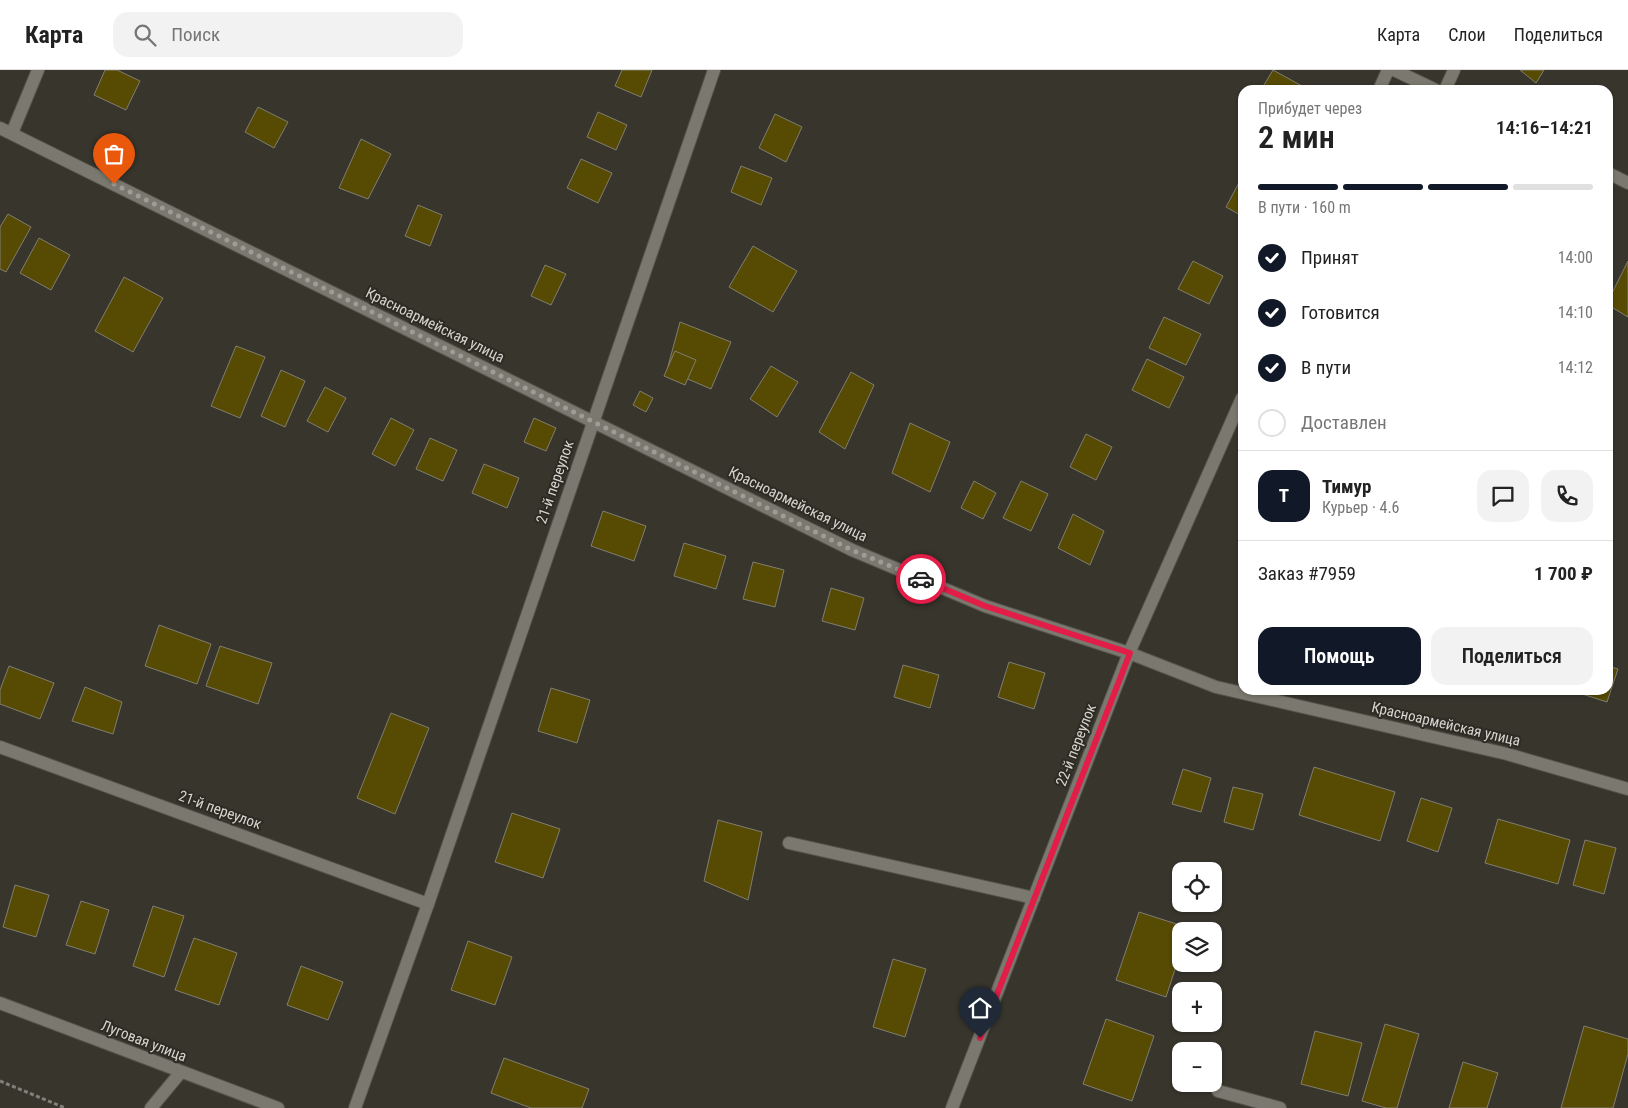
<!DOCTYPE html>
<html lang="ru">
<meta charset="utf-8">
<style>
:root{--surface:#fff;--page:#f2f2f2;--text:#222;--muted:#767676;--line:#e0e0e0;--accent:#111827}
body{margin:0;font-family:"Roboto Condensed",sans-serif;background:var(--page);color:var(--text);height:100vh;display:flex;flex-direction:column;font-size:19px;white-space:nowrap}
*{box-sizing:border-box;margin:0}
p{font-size:16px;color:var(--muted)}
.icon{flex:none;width:28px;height:28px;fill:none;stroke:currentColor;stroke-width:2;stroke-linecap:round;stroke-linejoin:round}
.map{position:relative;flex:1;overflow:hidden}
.details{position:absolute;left:1238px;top:15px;width:375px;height:610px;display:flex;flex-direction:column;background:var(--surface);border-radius:15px;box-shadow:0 1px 4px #0004}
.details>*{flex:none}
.controls{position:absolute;left:1172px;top:792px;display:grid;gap:10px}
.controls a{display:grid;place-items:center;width:50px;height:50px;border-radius:10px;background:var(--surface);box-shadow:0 1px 4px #0004;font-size:25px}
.pin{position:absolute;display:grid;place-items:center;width:42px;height:42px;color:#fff;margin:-51px -21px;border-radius:50% 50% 50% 0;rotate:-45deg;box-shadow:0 0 5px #0007}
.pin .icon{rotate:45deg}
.courier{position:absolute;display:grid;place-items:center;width:50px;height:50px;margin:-25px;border:4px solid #e11d48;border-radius:50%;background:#fff;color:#222;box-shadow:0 1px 6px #0007}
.summary em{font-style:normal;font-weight:600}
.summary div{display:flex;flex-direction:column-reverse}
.summary{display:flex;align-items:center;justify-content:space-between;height:85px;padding:0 20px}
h1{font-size:32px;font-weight:600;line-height:38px}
.bar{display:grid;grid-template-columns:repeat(4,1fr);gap:8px 5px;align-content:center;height:60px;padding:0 20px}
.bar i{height:6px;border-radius:4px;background:var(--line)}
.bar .selected{background:var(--accent)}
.bar p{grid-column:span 4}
.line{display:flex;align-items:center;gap:12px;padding:0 20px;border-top:1px solid var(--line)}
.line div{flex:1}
.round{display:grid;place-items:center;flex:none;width:52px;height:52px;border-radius:15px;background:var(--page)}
ol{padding:0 20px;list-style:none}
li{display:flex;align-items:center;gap:15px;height:55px}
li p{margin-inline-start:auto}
li .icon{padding:5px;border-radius:50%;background:var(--accent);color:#fff;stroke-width:4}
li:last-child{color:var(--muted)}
li i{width:28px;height:28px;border:2px solid var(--line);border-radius:50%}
.primary-button{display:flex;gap:10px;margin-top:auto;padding:10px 20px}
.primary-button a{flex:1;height:58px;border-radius:15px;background:var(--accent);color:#fff;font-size:20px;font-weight:600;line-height:58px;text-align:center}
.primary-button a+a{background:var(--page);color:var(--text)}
header{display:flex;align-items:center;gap:30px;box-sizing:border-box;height:70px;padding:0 25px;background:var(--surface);border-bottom:1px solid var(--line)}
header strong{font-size:24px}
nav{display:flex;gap:28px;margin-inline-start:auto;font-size:18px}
.search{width:350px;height:45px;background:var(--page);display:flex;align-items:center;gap:12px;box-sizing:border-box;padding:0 18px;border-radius:15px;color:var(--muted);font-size:19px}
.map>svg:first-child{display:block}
</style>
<header>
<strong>Карта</strong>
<div class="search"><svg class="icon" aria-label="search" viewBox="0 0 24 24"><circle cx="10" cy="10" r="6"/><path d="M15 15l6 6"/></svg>Поиск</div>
<nav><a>Карта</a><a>Слои</a><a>Поделиться</a></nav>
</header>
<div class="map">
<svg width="1628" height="1038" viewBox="0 0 1628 1038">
<rect width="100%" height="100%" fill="#37352c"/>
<!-- building -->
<g fill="#574a02" stroke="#807e73">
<path d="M105 0H117L140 11 126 40 94 25Z"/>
<path d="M622 0H652L641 27 615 16Z"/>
<path d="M1273 0 1302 16 1299 20H1261Z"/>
<path d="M1520 0H1544L1536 13Z"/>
<path d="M258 37 288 52 274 78 245 62Z"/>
<path d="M598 42 627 55 616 80 587 67Z"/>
<path d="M775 44 802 57 786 92 759 78Z"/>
<path d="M361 69 391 84 368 129 339 118Z"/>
<path d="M581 89 612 103 598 133 567 118Z"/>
<path d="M741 96 772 108 761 135 731 122Z"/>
<path d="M1242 107V146L1226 137Z"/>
<path d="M418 135 442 145 430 176 405 166Z"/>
<path d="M8 144 31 157 6 202 0 199V157Z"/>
<path d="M39 168 70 185 51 220 20 203Z"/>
<path d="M753 176 797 201 773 242 729 217Z"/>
<path d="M1193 191 1223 206 1209 234 1178 219Z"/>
<path d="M1628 191V247L1608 235V231Z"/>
<path d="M545 195 566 204 551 235 531 226Z"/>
<path d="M124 207 163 228 133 282 95 261Z"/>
<path d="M1164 247 1201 264 1186 295 1149 278Z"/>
<path d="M680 252 731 272 711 319 667 300Z"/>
<path d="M236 276 265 287 240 348 211 336Z"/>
<path d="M675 281 696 290 685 315 664 306Z"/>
<path d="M1147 289 1184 307 1169 338 1132 320Z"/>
<path d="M771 296 798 312 777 347 750 329Z"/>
<path d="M281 300 305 311 285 357 261 346Z"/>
<path d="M851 302 874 315 845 379 819 362Z"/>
<path d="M325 317 346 328 328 362 307 351Z"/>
<path d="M640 321 653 328 646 342 633 335Z"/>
<path d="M391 348 414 360 395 396 372 384Z"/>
<path d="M534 348 556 358 546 381 524 372Z"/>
<path d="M910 353 950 372 930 422 892 403Z"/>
<path d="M1086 364 1112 377 1096 410 1070 397Z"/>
<path d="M430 368 457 380 443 411 416 399Z"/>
<path d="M484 394 519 408 507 438 472 423Z"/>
<path d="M974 411 996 423 983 449 961 438Z"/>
<path d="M1021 411 1048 424 1031 461 1003 448Z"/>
<path d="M603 441 646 456 634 491 591 476Z"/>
<path d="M1073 444 1104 461 1090 495 1058 478Z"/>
<path d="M684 473 726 486 716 519 674 506Z"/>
<path d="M753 492 784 500 775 537 743 529Z"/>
<path d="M831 518 864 528 855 560 822 551Z"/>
<path d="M159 555 211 574 197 614 145 596Z"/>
<path d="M220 576 272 593 258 634 206 616Z"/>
<path d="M1009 592 1045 603 1034 639 998 627Z"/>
<path d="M903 595 939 605 930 638 894 627Z"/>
<path d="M9 596 54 613 40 649 0 634V620Z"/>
<path d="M1608 596 1618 599 1607 632 1576 622V620H1608Z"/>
<path d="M85 617 122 632 113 664 72 651Z"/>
<path d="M551 618 590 630 577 673 538 661Z"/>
<path d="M391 643 429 658 395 744 357 728Z"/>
<path d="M1314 697 1395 722 1380 771 1299 745Z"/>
<path d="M1183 699 1211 708 1201 742 1172 734Z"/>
<path d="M1233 717 1263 724 1253 760 1224 752Z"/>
<path d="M1421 728 1452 738 1438 782 1407 771Z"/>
<path d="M512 743 560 759 543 808 495 792Z"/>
<path d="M1498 749 1570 770 1558 814 1485 793Z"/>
<path d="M718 750 762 762 748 830 704 811Z"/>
<path d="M1585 770 1616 778 1604 824 1573 815Z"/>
<path d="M15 815 49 825 36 867 3 857Z"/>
<path d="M81 831 109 840 95 884 66 875Z"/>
<path d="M153 836 184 846 164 907 133 896Z"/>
<path d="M1139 842 1189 858 1188 861H1181V881L1166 927 1116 910Z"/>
<path d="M194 868 237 883 219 935 175 920Z"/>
<path d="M468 871 512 887 495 935 451 920Z"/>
<path d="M893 889 926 899 905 967 873 957Z"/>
<path d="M301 896 343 912 328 950 287 935Z"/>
<path d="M1106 949 1154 966 1132 1031 1083 1014Z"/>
<path d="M1385 954 1419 964 1397 1038H1386L1362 1031Z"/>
<path d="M1584 956 1628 969V984L1613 1038H1561Z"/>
<path d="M1315 961 1362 973 1348 1026 1301 1014Z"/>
<path d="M504 988 589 1019 582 1038H531L491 1023Z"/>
<path d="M1463 992 1498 1003 1487 1038H1449Z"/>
</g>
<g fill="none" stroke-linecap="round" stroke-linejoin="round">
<defs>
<g id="minor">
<path d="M1394 0 1436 20"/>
<path d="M1379 20 1388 0"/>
<path d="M1445 20 1454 0"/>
<path d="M0 58 852 480 985 536 1129 583 1216 617 1507 684 1628 719"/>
<path d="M12 63 38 0"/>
<path d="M1608 103 1628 113"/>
<path d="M0 677 428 834"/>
<path d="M789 773 1034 828"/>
<path d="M0 933 278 1038"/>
<path d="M1218 1021 1280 1038"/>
<path d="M151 1038 181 1002"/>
<path d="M355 1038 428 834 714 0"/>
<path d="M952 1038 1129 583 1242 328"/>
</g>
</defs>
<!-- minor casing -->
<use href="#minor" stroke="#55544c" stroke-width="14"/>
<!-- path -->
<path stroke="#828079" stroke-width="3" stroke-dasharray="4 2.5" stroke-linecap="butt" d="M0 1011 65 1038"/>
<!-- minor -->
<use href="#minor" stroke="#7b796f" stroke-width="12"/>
</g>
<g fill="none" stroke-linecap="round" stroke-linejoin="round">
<!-- done -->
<path stroke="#9e9c95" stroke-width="5" stroke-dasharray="0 9" d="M114 114 852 480 921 509"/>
<!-- route -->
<path stroke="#e11d48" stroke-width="6" d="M921 509 985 536 1130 583 980 968"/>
</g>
<g text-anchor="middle" stroke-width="4" stroke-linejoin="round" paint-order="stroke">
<!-- street labels -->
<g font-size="15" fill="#d5d4ce" stroke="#2d2b23">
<text transform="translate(435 255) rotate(26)" y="5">Красноармейская улица</text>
<text transform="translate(555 412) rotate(-71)" y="5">21-й переулок</text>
<text transform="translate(798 434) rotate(26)" y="5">Красноармейская улица</text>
<text transform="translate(1446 654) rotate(13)" y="5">Красноармейская улица</text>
<text transform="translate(1076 675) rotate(-69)" y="5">22-й переулок</text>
<text transform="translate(220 740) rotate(20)" y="5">21-й переулок</text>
<text transform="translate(144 971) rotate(21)" y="5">Луговая улица</text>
</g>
</g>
</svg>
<div class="controls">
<a><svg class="icon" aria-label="locate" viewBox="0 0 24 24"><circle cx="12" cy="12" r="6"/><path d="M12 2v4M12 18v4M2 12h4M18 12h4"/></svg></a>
<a><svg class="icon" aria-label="layers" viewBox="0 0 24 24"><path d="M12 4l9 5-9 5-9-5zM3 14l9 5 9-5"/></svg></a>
<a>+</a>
<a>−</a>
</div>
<div class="pin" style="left:114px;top:114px;background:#ea580c"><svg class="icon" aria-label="bag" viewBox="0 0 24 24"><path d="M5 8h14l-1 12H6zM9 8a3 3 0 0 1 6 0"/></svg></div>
<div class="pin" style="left:980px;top:968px;background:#1f2937"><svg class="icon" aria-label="home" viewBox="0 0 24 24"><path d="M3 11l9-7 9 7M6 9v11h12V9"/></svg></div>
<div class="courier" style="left:921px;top:509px"><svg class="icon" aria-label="car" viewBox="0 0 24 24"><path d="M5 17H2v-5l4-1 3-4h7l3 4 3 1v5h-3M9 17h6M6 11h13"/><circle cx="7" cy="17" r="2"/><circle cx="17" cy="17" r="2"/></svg></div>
<section class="details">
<div class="summary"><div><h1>2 мин</h1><p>Прибудет через</p></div><em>14:16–14:21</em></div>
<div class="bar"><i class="selected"></i><i class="selected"></i><i class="selected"></i><i></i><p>В пути · 160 m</p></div>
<ol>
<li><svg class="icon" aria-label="check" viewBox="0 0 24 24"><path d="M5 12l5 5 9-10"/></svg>Принят<p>14:00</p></li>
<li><svg class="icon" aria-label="check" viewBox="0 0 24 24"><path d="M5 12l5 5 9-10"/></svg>Готовится<p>14:10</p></li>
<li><svg class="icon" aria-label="check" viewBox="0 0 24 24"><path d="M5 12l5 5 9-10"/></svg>В пути<p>14:12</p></li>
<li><i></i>Доставлен</li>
</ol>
<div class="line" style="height:90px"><b class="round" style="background:var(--accent);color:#fff">Т</b><div><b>Тимур</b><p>Курьер · 4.6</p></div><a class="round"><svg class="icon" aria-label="chat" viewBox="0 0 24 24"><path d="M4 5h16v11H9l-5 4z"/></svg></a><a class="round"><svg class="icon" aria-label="phone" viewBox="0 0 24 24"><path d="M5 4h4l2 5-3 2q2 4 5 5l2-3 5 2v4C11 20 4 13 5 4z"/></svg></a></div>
<div class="line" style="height:65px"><div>Заказ #7959</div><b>1 700 ₽</b></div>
<div class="primary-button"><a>Помощь</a><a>Поделиться</a></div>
</section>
</div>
